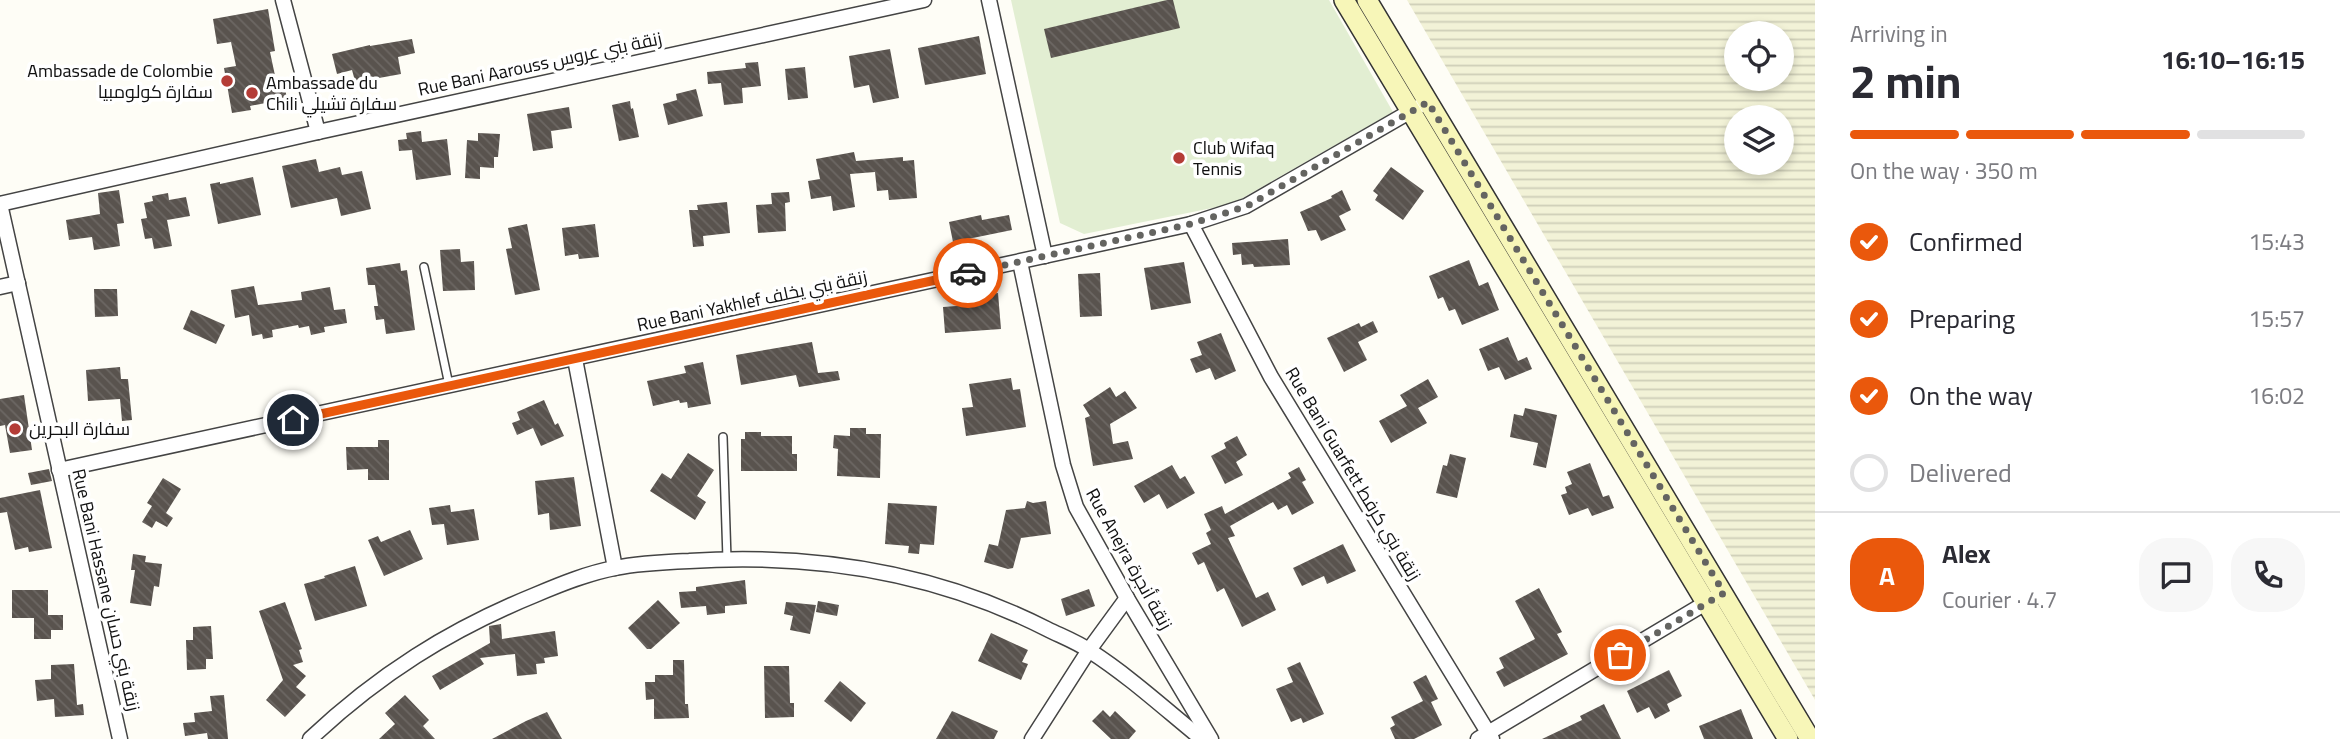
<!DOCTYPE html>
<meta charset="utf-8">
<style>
:root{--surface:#fff;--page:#f7f7f7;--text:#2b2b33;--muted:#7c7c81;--line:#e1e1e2;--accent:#ea580c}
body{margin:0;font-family:Georgia,Cairo,serif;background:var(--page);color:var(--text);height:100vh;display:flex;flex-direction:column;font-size:26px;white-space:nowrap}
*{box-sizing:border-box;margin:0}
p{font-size:23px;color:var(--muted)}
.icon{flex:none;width:38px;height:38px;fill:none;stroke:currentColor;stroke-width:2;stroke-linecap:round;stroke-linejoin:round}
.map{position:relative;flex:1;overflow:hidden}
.side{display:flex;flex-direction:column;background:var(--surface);width:525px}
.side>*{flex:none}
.controls{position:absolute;left:1724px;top:21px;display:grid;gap:14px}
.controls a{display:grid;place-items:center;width:70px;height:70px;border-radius:50%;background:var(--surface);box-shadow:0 4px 10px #0003;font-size:35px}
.pin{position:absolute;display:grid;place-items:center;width:60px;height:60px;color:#fff;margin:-30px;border:4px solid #fff;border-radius:50%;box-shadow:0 2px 7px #0007}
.courier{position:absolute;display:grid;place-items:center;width:70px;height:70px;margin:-35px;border:5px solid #ea580c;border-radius:50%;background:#fff;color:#222;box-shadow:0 2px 9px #0007}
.head em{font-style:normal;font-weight:700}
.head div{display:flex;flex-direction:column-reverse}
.head{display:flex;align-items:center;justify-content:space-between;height:119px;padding:0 35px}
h1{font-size:46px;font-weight:700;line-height:52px}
.bar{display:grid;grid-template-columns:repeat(4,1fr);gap:10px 7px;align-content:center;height:84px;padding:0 35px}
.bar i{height:9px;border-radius:5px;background:var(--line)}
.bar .active{background:var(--accent)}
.bar p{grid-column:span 4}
.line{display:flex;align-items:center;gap:18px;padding:0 35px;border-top:2px solid var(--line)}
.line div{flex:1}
.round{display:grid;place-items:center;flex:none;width:74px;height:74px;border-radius:28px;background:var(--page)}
ol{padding:0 35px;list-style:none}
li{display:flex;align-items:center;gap:21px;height:77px}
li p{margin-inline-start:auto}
li .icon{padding:7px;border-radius:50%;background:var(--accent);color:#fff;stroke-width:4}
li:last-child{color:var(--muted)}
li i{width:38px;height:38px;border:4px solid var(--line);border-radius:50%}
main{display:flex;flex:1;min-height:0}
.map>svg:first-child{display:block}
</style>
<main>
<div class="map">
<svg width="1815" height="739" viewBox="0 0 1815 739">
<defs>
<pattern id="farmland-rules" width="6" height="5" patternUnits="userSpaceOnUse" patternTransform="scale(1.75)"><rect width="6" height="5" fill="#f2f2d7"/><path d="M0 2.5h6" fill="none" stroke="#ceceb8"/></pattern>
<pattern id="building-back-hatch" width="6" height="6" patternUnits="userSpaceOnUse" patternTransform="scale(1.75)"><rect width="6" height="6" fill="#59534e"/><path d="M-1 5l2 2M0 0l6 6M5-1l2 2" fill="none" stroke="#6c6763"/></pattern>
</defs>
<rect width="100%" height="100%" fill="#fefdf6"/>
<!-- farmland -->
<path fill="url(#farmland-rules)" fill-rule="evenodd" d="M1407 0H1815V700ZM1736 33H1782V79H1736ZM1736 117H1782V163H1736Z"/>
<!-- pitch -->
<path fill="#e2eed2" d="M1011 0H1329L1393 112 1232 204 1084 234 1060 223Z"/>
<!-- building -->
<g fill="url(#building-back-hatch)">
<path d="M1167 0H1173L1180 28 1051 58 1044 29Z"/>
<path d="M268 9 275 51 270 52 277 85 284 83 287 99 250 106 251 110 232 113 224 68 236 66 231 42 217 44 213 19Z"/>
<path d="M979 36 986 74 925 85 918 48Z"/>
<path d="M412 39 415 53 398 57 401 74 368 80 369 84 357 88 352 70 337 74 332 54 370 45V46Z"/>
<path d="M890 49 899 98 873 103 869 85 854 88 849 56Z"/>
<path d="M758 62 761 86 742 88 743 103 724 105 721 83 708 84 707 72 746 68 745 63Z"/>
<path d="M805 67 808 98 788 100 785 69Z"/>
<path d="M696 89 703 116 668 125 663 104 677 100 676 94Z"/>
<path d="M630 101 631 109 633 108 639 137 619 141 612 105Z"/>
<path d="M569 107 572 128 551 131 553 148 533 151 527 114Z"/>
<path d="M421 131 422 142 447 139 451 175 416 180 412 150 399 151 398 140 407 139 406 133Z"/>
<path d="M478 133 500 134 498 157H494V168L480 167V179L465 178 467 140 478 141Z"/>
<path d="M854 152 856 161 903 157V161L914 160 917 198 889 200 888 190 877 191 875 172 850 174 855 207 833 211 831 196 811 199 808 181 820 179 816 159Z"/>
<path d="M316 159 319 172 340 167 342 175 362 171 371 209 341 216 337 198 291 208 282 166Z"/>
<path d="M1391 167 1424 191 1403 220 1375 200 1378 195 1373 191Z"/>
<path d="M253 177 261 215 218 224 210 184 220 182V184Z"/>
<path d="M119 190 124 223 117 224 120 246 94 250 92 237 69 240 66 220 100 214 98 193Z"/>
<path d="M1342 190 1351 210 1339 216 1346 230 1321 241 1316 230 1308 231 1300 212 1332 198 1331 196Z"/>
<path d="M789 192 790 202 785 203 786 231 758 233 756 205 772 204 771 193Z"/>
<path d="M168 193 169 200 186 197 190 216 167 220 172 246 154 249 152 238 145 239 141 219 147 218 144 203 153 201 152 196Z"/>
<path d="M727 202 730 233 703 236 704 246 693 247 689 210H698L697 205Z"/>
<path d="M981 215 982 220 1009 215 1012 230 953 242 949 222Z"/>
<path d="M527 224 540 290 515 295 506 249 512 248 508 228Z"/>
<path d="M595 224 599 257 579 259 578 254 565 256 562 228Z"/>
<path d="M1288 239 1290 265 1254 267 1253 264 1242 265 1241 254 1233 255 1232 243Z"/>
<path d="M460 249 461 262 474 261 475 290 443 291 440 250Z"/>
<path d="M1469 260 1479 286 1488 282 1499 310 1462 325 1455 309 1449 311 1443 297 1438 299 1429 276Z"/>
<path d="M1184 262 1191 303 1151 310 1144 268Z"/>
<path d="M400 263 401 271 407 270 415 330 386 334 384 319 376 320 374 306H378L375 285H368L366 268Z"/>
<path d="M1100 273 1102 316 1080 317 1078 274Z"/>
<path d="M254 286 258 305 302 300 301 292 330 287 334 310 345 309 347 323 324 327 325 332 311 335 309 326 299 328 298 325 272 330 273 337 263 339 262 334 252 336 249 315 235 318 231 290Z"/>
<path d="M94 289H117L118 316 95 317Z"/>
<path d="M998 293 1001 329 945 333 943 307 970 305V295Z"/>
<path d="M191 310 225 325 216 344 183 329Z"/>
<path d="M1373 321 1378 332 1358 342 1367 360 1344 372 1327 338 1359 323 1361 327Z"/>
<path d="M1221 333 1236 371 1215 380 1210 368 1196 373 1190 359 1202 355 1197 342Z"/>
<path d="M1508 337 1518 361 1527 357 1532 369 1505 380 1499 367 1488 371 1479 349Z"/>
<path d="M812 342 818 373 838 371 840 380 799 387 796 375 741 385 736 355Z"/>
<path d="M703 362 711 404 688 408 687 402 680 403 679 400 653 406 647 381 686 373 684 366Z"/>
<path d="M120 367 121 379H128L132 420 122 421 120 399 88 401 86 370Z"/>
<path d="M1011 378 1013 390 1020 389 1026 427 966 436 962 408 973 407 969 384Z"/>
<path d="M1428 379 1438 397 1418 408 1427 423 1391 443 1379 421 1407 406 1400 395Z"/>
<path d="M1110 387 1116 397 1125 391 1137 408 1110 424 1113 444 1128 441 1133 459 1093 466 1085 418 1090 416 1083 405Z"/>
<path d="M24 395 32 450 10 453 5 425 0 426V399Z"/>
<path d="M544 400 555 425 558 423 564 436 541 446 533 428 517 435 512 423 520 420 517 412Z"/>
<path d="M1525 408 1557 415 1546 468 1533 465 1538 443 1510 437 1514 414 1523 416Z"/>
<path d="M850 428H866V434H881L880 478 837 476 838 449 833 448 834 435 850 436Z"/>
<path d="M745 432H761V436H792V454H797V471H741V439H745Z"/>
<path d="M1237 436 1247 455 1236 462 1243 475 1225 484 1211 456 1226 448 1224 443Z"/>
<path d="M378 440H389V480H368V469L347 470 346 447H378Z"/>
<path d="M688 453 714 470 697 496 706 502 695 520 650 491 662 473 671 479Z"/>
<path d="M1450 454 1466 458 1457 498 1436 493 1443 465 1447 466Z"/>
<path d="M1590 463 1603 497 1609 495 1614 508 1592 516 1588 508 1569 515 1561 495 1567 493 1565 487 1572 484 1567 472Z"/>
<path d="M1172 465 1180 479 1185 476 1195 493 1167 509 1159 494 1144 503 1134 486Z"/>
<path d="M1299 467 1306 480 1302 482 1314 503 1292 515 1287 505 1278 510 1273 502 1230 526 1235 536 1228 538 1256 598 1268 592 1276 610 1242 627 1224 588 1217 592 1204 562 1198 565 1192 553 1211 544 1206 533 1211 530 1204 514 1222 506 1225 514 1291 478 1288 473Z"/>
<path d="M49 469 52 481 31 485 28 473Z"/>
<path d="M574 477 581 526 550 530 549 513 538 515 535 481Z"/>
<path d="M163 478 181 489 166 513 173 518 167 527 156 521 152 528 142 522 152 506 147 503Z"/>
<path d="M40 490 52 548 29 552 28 547 15 550 7 512 0 513V498Z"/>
<path d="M1027 501 1033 503 1046 501 1051 534 1021 538 1013 568 1008 569 984 562 989 544 998 546 1006 510 1025 508Z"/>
<path d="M888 503 937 506 934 545 920 544 919 554 908 553 909 546 885 544Z"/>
<path d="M450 505 451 512 474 509 479 540 447 545 444 524 432 525 429 508Z"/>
<path d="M410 530 423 559 384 576 368 540 378 536 381 542Z"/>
<path d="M1343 544 1356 571 1327 584 1324 576 1302 586 1293 568Z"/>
<path d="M133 554 146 556 145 562 162 564 159 587 154 586 151 606 130 603 135 570H131Z"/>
<path d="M355 566 367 606 315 621 304 584 325 578 324 576Z"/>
<path d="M745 580 747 604 725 606V613L707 615 706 606 681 608 679 592 696 591V587Z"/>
<path d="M1539 588 1562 632 1557 634 1568 654 1504 687 1496 672 1504 668 1499 658 1535 639 1515 601Z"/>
<path d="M1089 589 1095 606 1066 616 1061 599Z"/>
<path d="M12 590H48V615H63V630H51V639H34V618H12Z"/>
<path d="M658 600 680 623 651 649H647L628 628Z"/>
<path d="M818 601 839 605 837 616 816 612Z"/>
<path d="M285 602 302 649 299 650 303 662 293 665 306 676 296 687 306 695 285 717 266 700 283 680 259 611Z"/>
<path d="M786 602 816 605 810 634 790 630 793 616 784 614Z"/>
<path d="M501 624 502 639 555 631 558 656 544 658 545 663 536 664 537 674 517 676 515 654 480 658 484 664 440 690 432 676 490 643 489 626Z"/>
<path d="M211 626 213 659H206V669L187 670 186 640H193V627Z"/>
<path d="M991 633 1028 650 1022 662 1028 664 1021 680 978 661Z"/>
<path d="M673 660H684L685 704H688L689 718 654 719V699L646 700 645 682H655V675H673Z"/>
<path d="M1300 662 1324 714 1303 723 1301 718 1291 722 1276 689 1293 682 1287 668Z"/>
<path d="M74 664 77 705 83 704 84 715 55 717 54 699 37 701 35 680 51 679V665Z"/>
<path d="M764 666H789L790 703H794V717L765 718Z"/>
<path d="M1669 670 1682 696 1667 704 1670 711 1655 719 1649 707 1637 713 1627 691Z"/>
<path d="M1426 675 1438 699 1431 702 1442 725 1414 739H1395L1390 728 1395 725 1391 717 1423 701 1413 682Z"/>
<path d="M840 681 866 703 851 722 824 701Z"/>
<path d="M224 695 228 739H208L207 733 185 736 183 723 195 722 194 713 212 711 210 696Z"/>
<path d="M405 695 429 720 423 726 435 739H379L395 724 385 713Z"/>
<path d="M1604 704 1621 739H1542L1582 720 1580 716Z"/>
<path d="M1741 709 1753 739H1704L1699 726Z"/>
<path d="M1103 710 1110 717 1115 711 1136 731 1129 739H1111L1092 721Z"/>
<path d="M952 711 998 731 994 739H936Z"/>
<path d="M547 712 562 739H492L526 721Z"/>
</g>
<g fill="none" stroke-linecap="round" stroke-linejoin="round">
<defs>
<g id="lane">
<path d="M424 267 449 385"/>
<path d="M723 437 727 559"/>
</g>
<g id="street">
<path d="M283 0 318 132"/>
<path d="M989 0 1045 256"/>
<path d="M0 204 318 132 924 0"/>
<path d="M0 204 120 739"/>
<path d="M1191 224 1271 377 1492 739"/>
<path d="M1020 262 1063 465 1076 507 1127 598 1211 739"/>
<path d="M0 287 18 283"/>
<path d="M575 359 615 568"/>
<path d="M59 470 1191 224 1246 206 1418 107"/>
<path d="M310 739C378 675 449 630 535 595 561 584 588 573 615 568 639 563 664 562 689 561 814 553 935 572 1047 629 1061 636 1077 642 1090 651 1129 676 1165 709 1202 739"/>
<path d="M1032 739 1089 650 1127 598"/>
<path d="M1478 739 1714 598"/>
</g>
<g id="secondary">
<path d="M1344 0 1788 739"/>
<path d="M1367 0 1810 739"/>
</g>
</defs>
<!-- lane casing -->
<use href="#lane" stroke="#444" stroke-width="10"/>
<!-- street casing -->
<use href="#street" stroke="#444" stroke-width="17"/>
<!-- secondary casing -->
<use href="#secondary" stroke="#333" stroke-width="22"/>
<!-- lane -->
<use href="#lane" stroke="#fff" stroke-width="7"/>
<!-- street -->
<use href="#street" stroke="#fff" stroke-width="14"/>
<!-- secondary -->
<use href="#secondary" stroke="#f7f6b8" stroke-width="19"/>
</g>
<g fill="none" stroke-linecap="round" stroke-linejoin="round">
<!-- done -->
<path stroke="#646461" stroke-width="7" stroke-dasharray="0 12.6" d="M968 273 1191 224 1247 206 1428 102 1724 593 1620 655"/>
<!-- route -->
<path stroke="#ea580c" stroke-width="9" d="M293 420 968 273"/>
</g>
<!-- markers -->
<g fill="#b43c36" stroke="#fff" stroke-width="2.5">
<circle cx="227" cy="81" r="7"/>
<circle cx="252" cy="93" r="7"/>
<circle cx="1179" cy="158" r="7"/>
<circle cx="15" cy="429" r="7"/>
</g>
<g text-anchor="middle" stroke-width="7" stroke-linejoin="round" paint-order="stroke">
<!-- street labels -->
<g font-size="18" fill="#111" stroke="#fff">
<text transform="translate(540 64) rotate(-12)" y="6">Rue Bani Aarouss زنقة بني عروس</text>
<text transform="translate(752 301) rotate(-12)" y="6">Rue Bani Yakhlef زنقة بني يخلف</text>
<text transform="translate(1353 474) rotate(59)" y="6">Rue Bani Guarfett زنقة بني كرفط</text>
<text transform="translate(1129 559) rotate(61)" y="6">Rue Anejra زنقة أنجرة</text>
<text transform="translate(106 590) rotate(77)" y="6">Rue Bani Hassane زنقة بني حسان</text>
</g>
<!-- poi labels -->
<g font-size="18" fill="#111" stroke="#fff" text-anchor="start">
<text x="213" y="77" text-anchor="end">Ambassade de Colombie<tspan x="213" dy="21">سفارة كولومبيا</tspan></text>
<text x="266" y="89">Ambassade du<tspan x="266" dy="21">Chili سفارة تشيلي</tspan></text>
<text x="1193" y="154">Club Wifaq<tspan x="1193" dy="21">Tennis</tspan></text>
<text x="29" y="435">سفارة البحرين</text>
</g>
</g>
</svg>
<div class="controls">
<a><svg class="icon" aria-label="locate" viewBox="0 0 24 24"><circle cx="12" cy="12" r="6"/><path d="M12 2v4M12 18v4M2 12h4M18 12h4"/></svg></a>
<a><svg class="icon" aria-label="layers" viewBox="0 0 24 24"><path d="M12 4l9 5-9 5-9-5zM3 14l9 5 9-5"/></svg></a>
</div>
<div class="pin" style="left:1620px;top:655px;background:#ea580c"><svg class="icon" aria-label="bag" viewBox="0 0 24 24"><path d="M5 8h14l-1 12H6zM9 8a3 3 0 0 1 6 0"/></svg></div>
<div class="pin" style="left:293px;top:420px;background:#1f2937"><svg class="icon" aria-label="home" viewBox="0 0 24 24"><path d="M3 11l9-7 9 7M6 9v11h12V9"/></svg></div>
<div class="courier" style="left:968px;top:273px"><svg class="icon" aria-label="car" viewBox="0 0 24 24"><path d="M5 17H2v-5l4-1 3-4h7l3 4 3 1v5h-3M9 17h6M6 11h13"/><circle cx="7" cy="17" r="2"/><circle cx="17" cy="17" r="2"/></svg></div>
</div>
<section class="side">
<div class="head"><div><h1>2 min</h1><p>Arriving in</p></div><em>16:10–16:15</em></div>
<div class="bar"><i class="active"></i><i class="active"></i><i class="active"></i><i></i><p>On the way · 350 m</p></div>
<ol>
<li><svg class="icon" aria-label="check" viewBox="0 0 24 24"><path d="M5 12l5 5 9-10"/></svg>Confirmed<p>15:43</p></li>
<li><svg class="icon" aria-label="check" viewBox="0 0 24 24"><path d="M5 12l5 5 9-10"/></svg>Preparing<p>15:57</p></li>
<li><svg class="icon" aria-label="check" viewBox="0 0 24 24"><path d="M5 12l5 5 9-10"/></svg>On the way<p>16:02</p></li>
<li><i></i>Delivered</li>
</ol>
<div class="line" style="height:126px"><b class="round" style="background:var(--accent);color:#fff">A</b><div><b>Alex</b><p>Courier · 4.7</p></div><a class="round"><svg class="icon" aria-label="chat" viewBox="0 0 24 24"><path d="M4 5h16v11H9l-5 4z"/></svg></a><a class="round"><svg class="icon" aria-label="phone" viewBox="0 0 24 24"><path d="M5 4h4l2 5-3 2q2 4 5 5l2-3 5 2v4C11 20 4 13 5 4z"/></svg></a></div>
</section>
</main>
